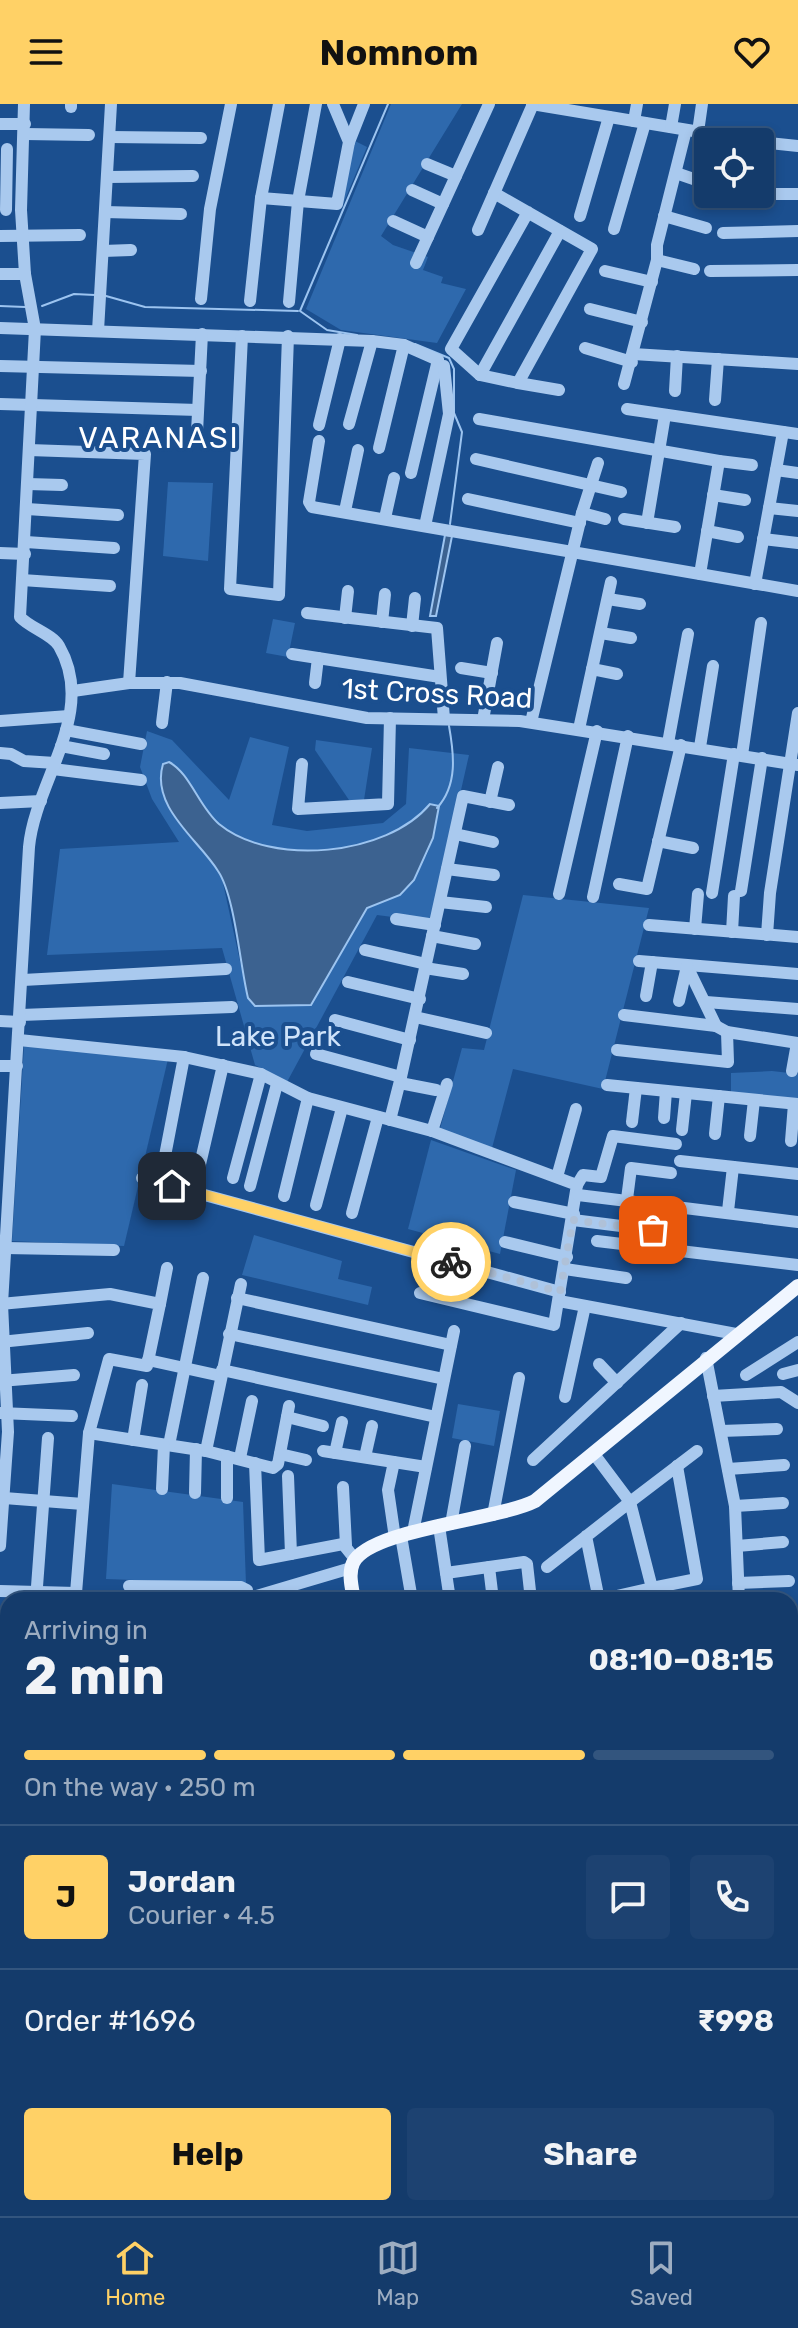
<!DOCTYPE html>
<meta charset="utf-8">
<style>
:root{--surface:#143b6b;--page:#1d4271;--text:#f1f3f6;--muted:#9dadc1;--line:#33557e;--accent:#ffd166}
body{margin:0;font-family:Rubik,sans-serif;background:var(--page);color:var(--text);height:100vh;display:flex;flex-direction:column;font-size:30px;white-space:nowrap}
*{box-sizing:border-box;margin:0}
p{font-size:26px;color:var(--muted)}
.icon{flex:none;width:44px;height:44px;fill:none;stroke:currentColor;stroke-width:2;stroke-linecap:round;stroke-linejoin:round}
.map{position:relative;flex:1;overflow:hidden}
.details{position:absolute;left:0px;top:1488px;width:798px;height:624px;display:flex;flex-direction:column;background:var(--surface);border-radius:24px 24px 0 0;box-shadow:0 4px 12px #0003,0 0 0 2px var(--line)}
.details>*{flex:none}
.buttons{position:absolute;left:694px;top:24px;display:grid;gap:16px}
.buttons a{display:grid;place-items:center;width:80px;height:80px;border-radius:8px;background:var(--surface);box-shadow:0 4px 12px #0003,0 0 0 2px var(--line);font-size:40px}
.pin{position:absolute;display:grid;place-items:center;width:68px;height:68px;color:#fff;margin:-34px;border-radius:16px;box-shadow:0 4px 12px #0006}
.courier{position:absolute;display:grid;place-items:center;width:80px;height:80px;margin:-40px;border:6px solid #ffd166;border-radius:50%;background:#fff;color:#222;box-shadow:0 2px 10px #0007}
.overview em{font-style:normal;font-weight:700}
.overview div{display:flex;flex-direction:column-reverse}
.overview{display:flex;align-items:center;justify-content:space-between;height:136px;padding:0 24px}
h1{font-size:52px;font-weight:700;line-height:60px}
.bar{display:grid;grid-template-columns:repeat(4,1fr);gap:12px 8px;align-content:center;height:96px;padding:0 24px}
.bar i{height:10px;border-radius:6px;background:var(--line)}
.bar .current{background:var(--accent)}
.bar p{grid-column:span 4}
.line{display:flex;align-items:center;gap:20px;padding:0 24px;border-top:2px solid var(--line)}
.line div{flex:1}
.round{display:grid;place-items:center;flex:none;width:84px;height:84px;border-radius:8px;background:var(--page)}
.action{display:flex;gap:16px;margin-top:auto;padding:16px 24px}
.action a{flex:1;height:92px;border-radius:8px;background:var(--accent);color:#111;font-size:32px;font-weight:700;line-height:92px;text-align:center}
.action a+a{background:var(--page);color:var(--text)}
header{display:flex;justify-content:space-between;align-items:center;height:104px;padding:0 24px;background:var(--accent);color:#111;font-size:36px;font-weight:700}
.menu{display:flex;justify-content:space-around;align-items:center;height:112px;border-top:2px solid var(--line);background:var(--surface);font-size:22px;color:var(--muted)}
.menu a{display:grid;justify-items:center;gap:4px}
.menu .current{color:var(--accent)}
.map>svg:first-child{display:block}
</style>
<header><svg class="icon" aria-label="menu" viewBox="0 0 24 24"><path d="M4 6h16M4 12h16M4 18h16"/></svg>Nomnom<svg class="icon" aria-label="heart" viewBox="0 0 24 24"><path d="M12 20l-8-8c-3-5 5-10 8-4 3-6 11-1 8 4z"/></svg></header>
<div class="map">
<svg width="798" height="2112" viewBox="0 0 798 2112">
<rect width="100%" height="100%" fill="#1b4f8f"/>
<!-- green -->
<g fill="#2e69ad" fill-rule="evenodd">
<path d="M391 0H462L381 132 393 141 428 153 423 166 443 173 441 179 466 185 437 239 341 226 306 205Z"/>
<path d="M353 36 367 43 341 105 339 104Z"/>
<path d="M168 378 213 379 208 457 163 452Z"/>
<path d="M273 515 295 519 288 553 266 549Z"/>
<path d="M147 627 172 636 229 696 250 633 289 643 272 721 307 727 383 719 406 700 409 644 469 651 431 818 377 811 287 978 255 961 222 844 47 851 60 745 179 738 152 695 140 663ZM171 659C192 675 199 703 220 721 275 764 384 752 430 700L439 702 429 746 414 776 400 791 367 804 311 901 251 899 248 894 221 770 173 709 161 664Z"/>
<path d="M316 636 372 644 364 696H349L315 646Z"/>
<path d="M523 791 649 804 603 985 513 965 492 1044 440 1025 462 944 484 946Z"/>
<path d="M24 942 168 955 124 1142 12 1137Z"/>
<path d="M772 967 798 970V996L731 990V969Z"/>
<path d="M431 1036 516 1066 500 1150 408 1125Z"/>
<path d="M254 1131 342 1157 338 1175 372 1183 368 1201 242 1171Z"/>
<path d="M458 1300 500 1307 494 1342 452 1334Z"/>
<path d="M112 1380 243 1398 246 1480 106 1475Z"/>
<path d="M798 1726V1965L790 1948V1727Z"/>
<path d="M798 2078V2112H733L734 2104H790V2080Z"/>
<path d="M418 2104H530L531 2112H418Z"/>
</g>
<!-- water -->
<g fill="#3c6290" stroke="#9cc4f0" stroke-width="2">
<path d="M445 431 452 432 436 512H430Z"/>
<path d="M169 658C190 669 199 703 219 720 271 763 387 752 430 700L439 702 433 734 414 776 400 791 367 804 311 901 255 902 248 894C240 862 235 792 218 767 199 736 150 703 163 660Z"/>
</g>
<g fill="none" stroke-linecap="round" stroke-linejoin="round">
<!-- stream -->
<g stroke="#9cc4f0" stroke-width="2">
<path d="M106 192 145 203 298 207"/>
<path d="M0 202 25 203"/>
<path d="M42 202 74 190 95 191"/>
<path d="M357 231 327 226 300 207 388 0"/>
<path d="M415 240 449 254 454 265V309L462 328 450 420"/>
<path d="M437 704C458 681 454 650 449 622"/>
</g>
<!-- minor -->
<g stroke="#a9c9ee" stroke-width="12">
<path d="M532 0 760 38"/>
<path d="M71 3V0"/>
<path d="M634 17 637 0"/>
<path d="M0 20H25"/>
<path d="M671 23 675 0"/>
<path d="M698 28 702 0"/>
<path d="M25 30 89 31"/>
<path d="M110 33 201 34"/>
<path d="M349 38 364 0"/>
<path d="M760 38 798 42"/>
<path d="M427 60 456 72"/>
<path d="M676 69 708 80"/>
<path d="M108 73 193 72"/>
<path d="M412 86 443 100"/>
<path d="M494 89 592 145 518 279 480 271 451 245 528 108"/>
<path d="M741 90H755"/>
<path d="M760 90H798"/>
<path d="M261 94 337 100 349 38 333 0"/>
<path d="M6 106 7 45"/>
<path d="M105 108 181 110"/>
<path d="M580 112 609 13"/>
<path d="M664 112 706 124"/>
<path d="M393 117 428 133"/>
<path d="M614 125 645 19"/>
<path d="M478 126 533 0"/>
<path d="M723 129 798 127"/>
<path d="M0 132 80 131"/>
<path d="M103 147 131 146"/>
<path d="M657 156 694 165"/>
<path d="M416 159 489 0"/>
<path d="M605 167 652 178"/>
<path d="M710 167 798 166"/>
<path d="M0 170H25"/>
<path d="M201 195 210 105 231 0"/>
<path d="M250 197 261 94 279 0"/>
<path d="M289 198 298 97 316 0"/>
<path d="M590 205 642 218"/>
<path d="M0 224 372 237 404 241 438 256 411 369"/>
<path d="M98 227 111 0"/>
<path d="M242 232 230 485 279 491 288 232"/>
<path d="M585 244 632 258"/>
<path d="M633 250 798 260"/>
<path d="M0 262 201 267"/>
<path d="M480 271 560 127"/>
<path d="M518 279 559 286"/>
<path d="M624 280 657 156V141L686 26"/>
<path d="M675 287 677 252"/>
<path d="M715 296 718 255"/>
<path d="M0 300 198 306"/>
<path d="M627 305 798 330"/>
<path d="M479 315 719 357 700 470"/>
<path d="M349 320 372 237"/>
<path d="M319 321 340 235"/>
<path d="M197 328 202 230"/>
<path d="M319 337 309 398 312 403 798 487"/>
<path d="M379 344 404 241"/>
<path d="M29 346 145 350 129 579"/>
<path d="M476 355 621 388"/>
<path d="M719 357 752 361"/>
<path d="M776 366 798 369"/>
<path d="M28 380 62 381"/>
<path d="M713 391 745 396"/>
<path d="M468 395 580 419"/>
<path d="M769 404 798 407"/>
<path d="M27 405 118 411"/>
<path d="M345 407 358 346"/>
<path d="M582 409 605 415"/>
<path d="M385 414 394 374"/>
<path d="M624 415 675 423"/>
<path d="M647 419 665 311"/>
<path d="M425 422 449 310 444 262"/>
<path d="M707 427 738 433"/>
<path d="M763 435 798 439"/>
<path d="M26 438 114 444"/>
<path d="M0 449 25 450"/>
<path d="M22 476 110 482"/>
<path d="M755 480 783 328"/>
<path d="M608 495 640 500"/>
<path d="M307 509 437 524 444 615"/>
<path d="M345 514 348 487"/>
<path d="M382 518 385 490"/>
<path d="M412 522 415 494"/>
<path d="M601 529 631 534"/>
<path d="M292 550 440 573"/>
<path d="M461 564 492 569"/>
<path d="M592 565 617 570"/>
<path d="M315 579 318 554"/>
<path d="M73 587 129 579H180L367 614 520 617 798 661"/>
<path d="M483 616 497 539"/>
<path d="M0 617 69 612"/>
<path d="M531 618 582 409 598 359"/>
<path d="M162 619 167 578"/>
<path d="M579 625 611 478"/>
<path d="M66 626 141 640"/>
<path d="M668 639 688 530"/>
<path d="M61 642 104 650"/>
<path d="M700 643 713 562"/>
<path d="M0 649 11 650 24 657 55 659"/>
<path d="M742 651 761 519"/>
<path d="M302 660 298 705 388 700 390 614"/>
<path d="M53 665 141 676"/>
<path d="M490 698 498 663"/>
<path d="M0 699 41 697"/>
<path d="M455 730 493 738"/>
<path d="M658 737 693 744"/>
<path d="M447 765 494 771"/>
<path d="M619 780 647 785 681 641"/>
<path d="M741 787 762 654"/>
<path d="M712 789 734 650"/>
<path d="M559 790 597 627"/>
<path d="M593 793 628 632"/>
<path d="M440 798 486 803"/>
<path d="M396 815 435 821"/>
<path d="M649 821 798 833"/>
<path d="M695 825 698 790"/>
<path d="M732 828 734 792"/>
<path d="M767 831 770 789 798 609"/>
<path d="M432 832 475 840"/>
<path d="M365 846 426 860"/>
<path d="M639 857 798 870"/>
<path d="M687 862 716 922"/>
<path d="M425 864 463 870"/>
<path d="M23 876 226 865"/>
<path d="M348 878 420 895"/>
<path d="M646 892 652 858"/>
<path d="M679 897 687 862"/>
<path d="M706 898 798 905"/>
<path d="M21 911 232 903"/>
<path d="M624 911 716 922 727 928 798 939"/>
<path d="M415 913 486 929"/>
<path d="M335 916 410 936"/>
<path d="M0 917 20 918"/>
<path d="M19 936 184 953 261 970 308 994 432 1027 577 1081 554 1221 420 1189"/>
<path d="M617 946 728 958 727 928"/>
<path d="M316 950 401 973 390 1016"/>
<path d="M0 962H17"/>
<path d="M792 967 797 939"/>
<path d="M401 973 463 692 509 701"/>
<path d="M400 979 436 986"/>
<path d="M607 981 798 1000"/>
<path d="M664 1014 666 987"/>
<path d="M632 1018 636 984"/>
<path d="M682 1026 686 989"/>
<path d="M432 1027 447 980"/>
<path d="M715 1030 719 992"/>
<path d="M750 1032 754 996"/>
<path d="M791 1037 794 1000"/>
<path d="M164 1057 184 953"/>
<path d="M680 1057 798 1070"/>
<path d="M198 1069 223 961"/>
<path d="M557 1073 576 1005"/>
<path d="M142 1074 560 1188"/>
<path d="M233 1074 261 970"/>
<path d="M577 1081 583 1071 601 1073 613 1032 676 1040"/>
<path d="M250 1082 277 980"/>
<path d="M578 1091 798 1118"/>
<path d="M284 1092 308 994"/>
<path d="M627 1095 631 1064 671 1069"/>
<path d="M514 1098 574 1110"/>
<path d="M316 1101 342 1004"/>
<path d="M728 1107 733 1063"/>
<path d="M352 1109 378 1013"/>
<path d="M573 1116 653 1126"/>
<path d="M597 1137 798 1161"/>
<path d="M505 1138 567 1153"/>
<path d="M5 1144 114 1146"/>
<path d="M565 1165 626 1174"/>
<path d="M237 1194 451 1241"/>
<path d="M559 1197 736 1230"/>
<path d="M0 1200 110 1190 160 1200 147 1262 109 1255 89 1329 76 1489"/>
<path d="M160 1200 167 1164"/>
<path d="M229 1230 444 1275"/>
<path d="M0 1238 88 1229"/>
<path d="M706 1254 735 1402 739 1496"/>
<path d="M148 1256 221 1272"/>
<path d="M599 1260 617 1279"/>
<path d="M222 1266 436 1313"/>
<path d="M783 1270 798 1266"/>
<path d="M746 1271 798 1238"/>
<path d="M0 1277 74 1271"/>
<path d="M713 1292 781 1288 798 1299"/>
<path d="M565 1293 585 1202"/>
<path d="M0 1309 72 1312"/>
<path d="M287 1313 323 1322"/>
<path d="M721 1327 777 1325"/>
<path d="M89 1329 206 1347 273 1364 278 1360 289 1302"/>
<path d="M133 1336 142 1281"/>
<path d="M169 1341 203 1174"/>
<path d="M206 1347 241 1180"/>
<path d="M323 1347 426 1363"/>
<path d="M335 1349 342 1318"/>
<path d="M280 1350 306 1356"/>
<path d="M594 1350 630 1398 697 1347"/>
<path d="M365 1353 372 1322"/>
<path d="M240 1354 252 1297"/>
<path d="M533 1356 681 1219"/>
<path d="M394 1358 388 1386 395 1434"/>
<path d="M255 1359 259 1456 343 1440 355 1455"/>
<path d="M728 1365 784 1361"/>
<path d="M288 1372 291 1450"/>
<path d="M343 1383 346 1441"/>
<path d="M162 1385 164 1341"/>
<path d="M195 1389 196 1345"/>
<path d="M4 1394 83 1400"/>
<path d="M227 1394V1352"/>
<path d="M735 1402 783 1399"/>
<path d="M493 1411 519 1274"/>
<path d="M451 1420 465 1342"/>
<path d="M439 1422 450 1496"/>
<path d="M413 1428 454 1227"/>
<path d="M401 1432 412 1496"/>
<path d="M0 1442 8 1328 2 1200 29 743C35 677 98 609 59 542 52 530 30 524 20 513L35 225 25 170 21 106 24 0"/>
<path d="M737 1442 783 1438"/>
<path d="M489 1463 493 1496"/>
<path d="M547 1463 630 1398 652 1484 599 1496 586 1432"/>
<path d="M446 1469 524 1458 527 1460 531 1496"/>
<path d="M738 1479 789 1477"/>
<path d="M129 1482 241 1483 247 1486"/>
<path d="M652 1484 697 1475 677 1362"/>
<path d="M0 1487 76 1489 87 1496"/>
<path d="M253 1493 351 1464"/>
<path d="M36 1496 48 1334"/>
<path d="M790 1605H798"/>
<path d="M0 1818H8"/>
<path d="M0 1889 8 1890"/>
<path d="M0 1935 8 1936"/>
<path d="M0 1976 8 1977"/>
<path d="M0 2016 8 2017"/>
<path d="M0 2058H8"/>
<path d="M395 2104V2112"/>
<path d="M629 2104 630 2112"/>
<path d="M678 2104 690 2112"/>
<path d="M0 2110 22 2112"/>
<path d="M4 2110 8 2080"/>
<path d="M35 2112 36 2104"/>
<path d="M70 2112V2104"/>
<path d="M98 2112H102"/>
<path d="M311 2112 312 2104"/>
<path d="M347 2112V2104"/>
<path d="M451 2112 460 2104"/>
</g>
<!-- major -->
<g stroke="#f0f6ff" stroke-width="14">
<path d="M354 1496C352 1484 348 1470 353 1459 369 1425 498 1416 535 1397L798 1182"/>
<path d="M0 1609H8"/>
</g>
</g>
<g fill="none" stroke-linecap="round" stroke-linejoin="round">
<!-- done -->
<path stroke="#afc1d8" stroke-width="8" stroke-dasharray="0 14.4" d="M451 1158 560 1188 573 1116 653 1126"/>
<!-- route -->
<path stroke="#ffd166" stroke-width="10" d="M172 1082 451 1158"/>
</g>
<g text-anchor="middle" stroke-width="8" stroke-linejoin="round" paint-order="stroke">
<!-- street labels -->
<g font-size="28" fill="#fff" stroke="#1b4f8f">
<text transform="translate(437 589) rotate(3)" y="10">1st Cross Road</text>
</g>
<!-- park labels -->
<g font-size="28" fill="#cfe3fa" stroke="#1b4f8f">
<text x="278" y="942">Lake Park</text>
</g>
<!-- neighbourhood labels -->
<g font-size="30" letter-spacing="2" fill="#fff" stroke="#1b4f8f">
<text x="159" y="344">VARANASI</text>
</g>
</g>
</svg>
<div class="buttons">
<a><svg class="icon" aria-label="locate" viewBox="0 0 24 24"><circle cx="12" cy="12" r="6"/><path d="M12 2v4M12 18v4M2 12h4M18 12h4"/></svg></a>
</div>
<div class="pin" style="left:653px;top:1126px;background:#ea580c"><svg class="icon" aria-label="bag" viewBox="0 0 24 24"><path d="M5 8h14l-1 12H6zM9 8a3 3 0 0 1 6 0"/></svg></div>
<div class="pin" style="left:172px;top:1082px;background:#1f2937"><svg class="icon" aria-label="home" viewBox="0 0 24 24"><path d="M3 11l9-7 9 7M6 9v11h12V9"/></svg></div>
<div class="courier" style="left:451px;top:1158px"><svg class="icon" aria-label="bike" viewBox="0 0 24 24"><circle cx="6" cy="16" r="4"/><circle cx="18" cy="16" r="4"/><path d="M6 16l4-8h5l3 8M10 8l3 8H6M13 5h3"/></svg></div>
<section class="details">
<div class="overview"><div><h1>2 min</h1><p>Arriving in</p></div><em>08:10–08:15</em></div>
<div class="bar"><i class="current"></i><i class="current"></i><i class="current"></i><i></i><p>On the way · 250 m</p></div>
<div class="line" style="height:144px"><b class="round" style="background:var(--accent);color:#111">J</b><div><b>Jordan</b><p>Courier · 4.5</p></div><a class="round"><svg class="icon" aria-label="chat" viewBox="0 0 24 24"><path d="M4 5h16v11H9l-5 4z"/></svg></a><a class="round"><svg class="icon" aria-label="phone" viewBox="0 0 24 24"><path d="M5 4h4l2 5-3 2q2 4 5 5l2-3 5 2v4C11 20 4 13 5 4z"/></svg></a></div>
<div class="line" style="height:104px"><div>Order #1696</div><b>₹998</b></div>
<div class="action"><a>Help</a><a>Share</a></div>
</section>
</div>
<nav class="menu">
<a class="current"><svg class="icon" aria-label="home" viewBox="0 0 24 24"><path d="M3 11l9-7 9 7M6 9v11h12V9"/></svg>Home</a>
<a><svg class="icon" aria-label="map" viewBox="0 0 24 24"><path d="M3 6l6-2 6 2 6-2v14l-6 2-6-2-6 2zM9 4v14M15 6v14"/></svg>Map</a>
<a><svg class="icon" aria-label="saved" viewBox="0 0 24 24"><path d="M7 4h10v16l-5-4-5 4z"/></svg>Saved</a>
</nav>
